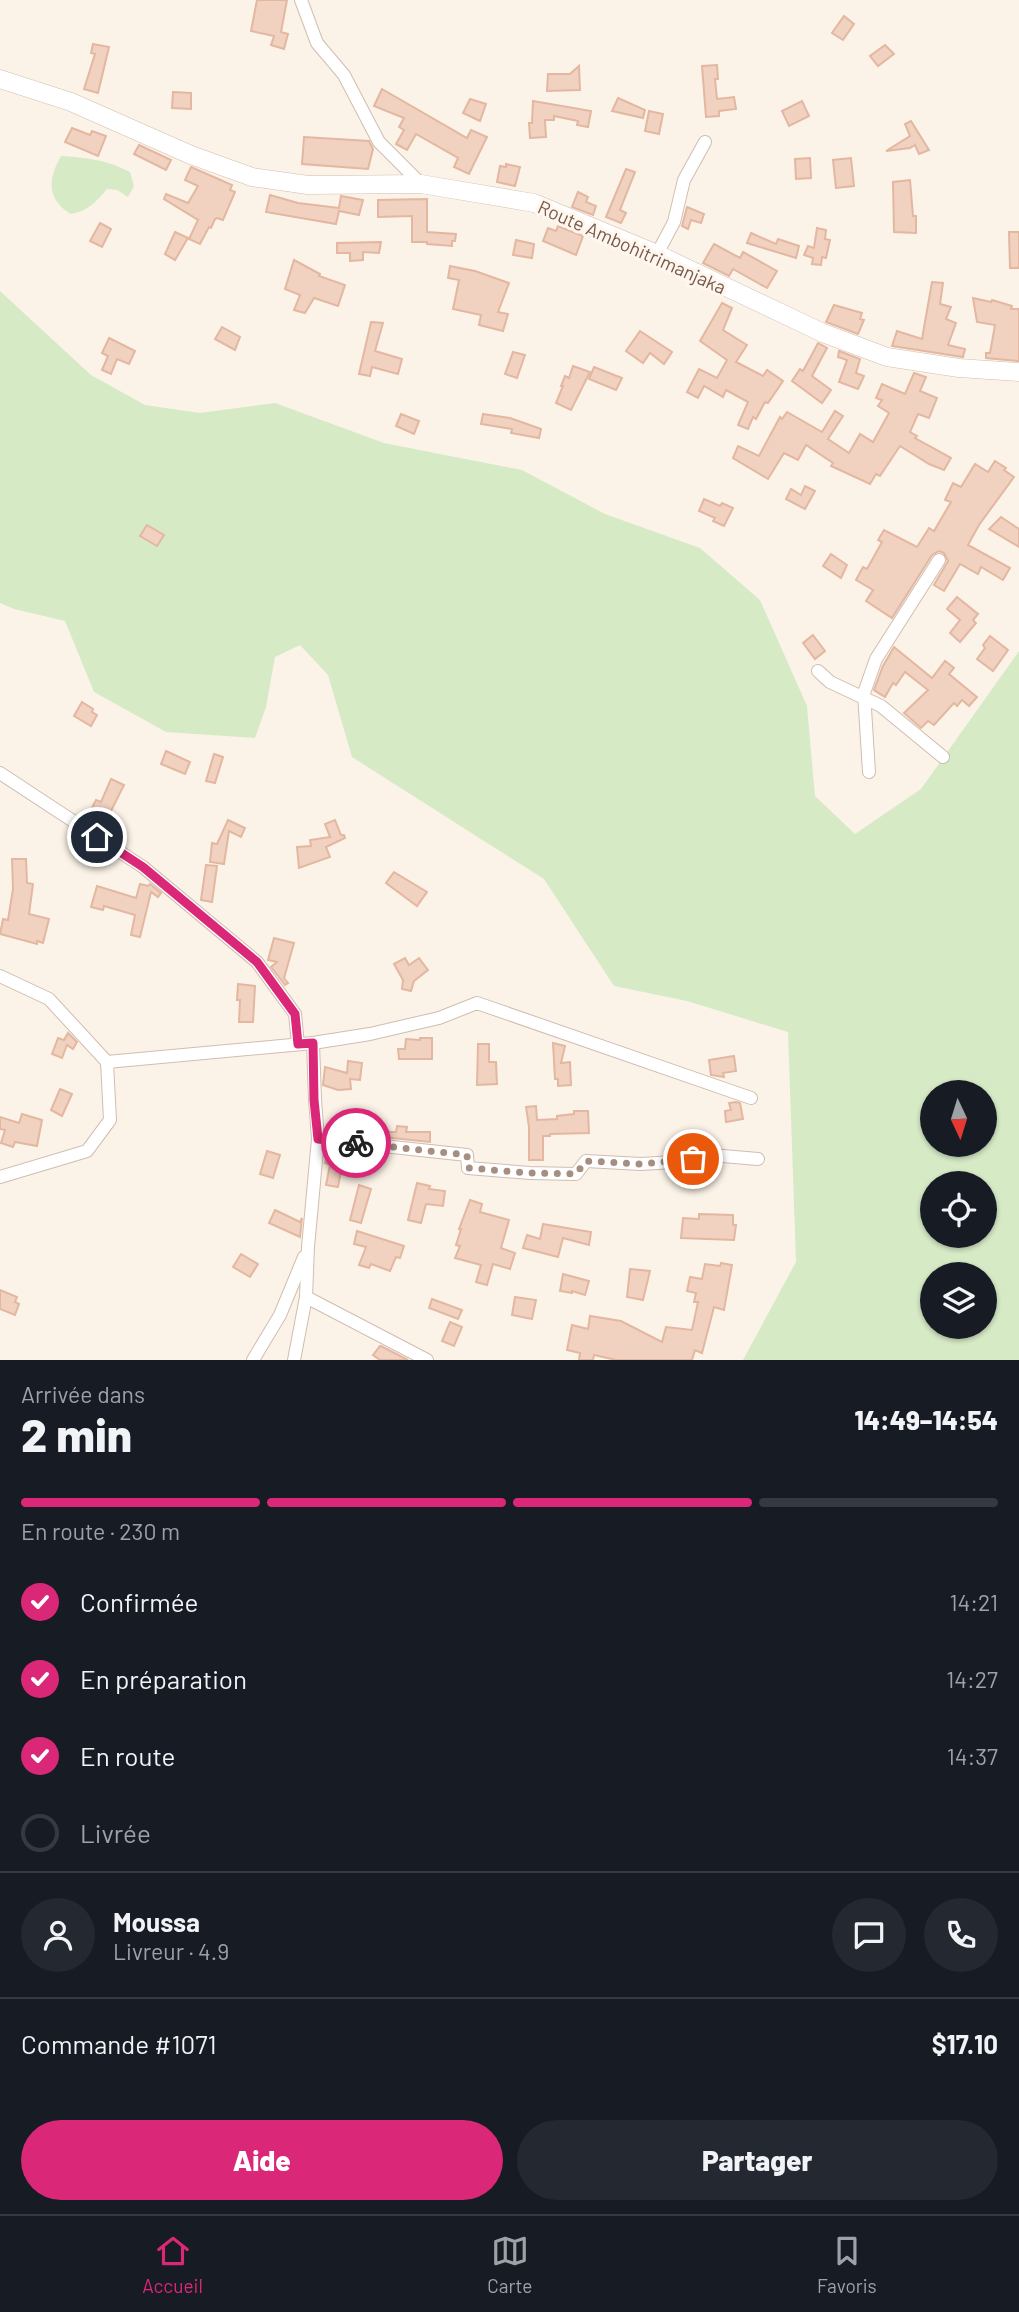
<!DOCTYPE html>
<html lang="fr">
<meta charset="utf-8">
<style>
:root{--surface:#171b24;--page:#242831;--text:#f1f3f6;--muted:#9ea1a6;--line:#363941;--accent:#db2777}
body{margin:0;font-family:Barlow,sans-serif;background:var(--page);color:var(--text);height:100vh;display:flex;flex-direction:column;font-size:26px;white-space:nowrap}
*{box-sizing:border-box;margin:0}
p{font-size:23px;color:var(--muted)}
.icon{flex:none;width:38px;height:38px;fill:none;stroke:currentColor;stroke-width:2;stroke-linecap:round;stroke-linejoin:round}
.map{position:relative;height:1360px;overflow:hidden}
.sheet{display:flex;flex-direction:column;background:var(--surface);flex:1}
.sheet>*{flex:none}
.needle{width:46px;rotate:176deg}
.buttons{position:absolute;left:920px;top:1080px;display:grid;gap:14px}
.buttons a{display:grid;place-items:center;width:77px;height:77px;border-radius:50%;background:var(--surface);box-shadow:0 2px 5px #0004;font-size:35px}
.pin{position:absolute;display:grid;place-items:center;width:60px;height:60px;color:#fff;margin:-30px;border:4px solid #fff;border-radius:50%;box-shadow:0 2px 7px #0007}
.courier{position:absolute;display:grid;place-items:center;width:70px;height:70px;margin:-35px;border:5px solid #db2777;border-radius:50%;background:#fff;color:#222;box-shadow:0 2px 9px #0007}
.head em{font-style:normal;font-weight:800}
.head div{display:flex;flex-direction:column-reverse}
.head{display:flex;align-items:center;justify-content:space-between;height:119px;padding:0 21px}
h1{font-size:46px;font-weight:800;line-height:52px}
.bar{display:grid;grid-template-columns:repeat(4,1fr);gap:10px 7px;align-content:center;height:84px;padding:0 21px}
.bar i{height:9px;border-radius:5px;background:var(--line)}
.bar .active{background:var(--accent)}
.bar p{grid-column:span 4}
.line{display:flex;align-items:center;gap:18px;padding:0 21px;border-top:2px solid var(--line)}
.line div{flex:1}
.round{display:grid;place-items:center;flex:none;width:74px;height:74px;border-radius:37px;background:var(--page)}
ol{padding:0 21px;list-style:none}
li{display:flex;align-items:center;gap:21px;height:77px}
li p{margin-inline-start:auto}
li .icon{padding:7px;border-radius:50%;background:var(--accent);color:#fff;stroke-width:4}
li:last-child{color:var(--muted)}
li i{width:38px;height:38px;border:4px solid var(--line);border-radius:50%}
.cta{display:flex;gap:14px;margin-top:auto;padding:14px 21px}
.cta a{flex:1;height:80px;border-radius:42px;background:var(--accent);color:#fff;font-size:28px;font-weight:800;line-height:80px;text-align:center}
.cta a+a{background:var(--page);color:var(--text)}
.menu{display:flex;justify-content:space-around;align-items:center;height:98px;border-top:2px solid var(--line);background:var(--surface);font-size:19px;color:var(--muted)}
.menu a{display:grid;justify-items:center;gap:4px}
.menu .active{color:var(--accent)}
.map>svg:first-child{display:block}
</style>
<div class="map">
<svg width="1019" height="1360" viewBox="0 0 1019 1360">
<rect width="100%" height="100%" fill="#fcf3e8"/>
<!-- green -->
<g fill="#d6eac6" fill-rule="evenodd">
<path d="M61 156C88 158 104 159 130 172L134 186 128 197 117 190 107 189C96 202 88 211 71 214 46 199 48 179 61 156Z"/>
<path d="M0 291 91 375 145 405 200 413 275 403 384 443 522 470 605 514 700 548 760 600 807 706 815 796 855 834 921 789 1019 651V1360H743L796 1262 788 1032 687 1001 614 986 544 879 352 757 328 675 300 645 275 657 266 707 255 738 166 732 94 692 65 621 14 609 0 603ZM933 1092H985V1144H933ZM933 1183H985V1236H933ZM933 1274H985V1326H933Z"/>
</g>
<!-- building -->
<g fill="#f1d1c0" stroke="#e3b7a0" stroke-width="2">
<path d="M257 0H287L281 32 288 34 284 49 271 45 274 36 251 31Z"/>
<path d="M844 16 854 24 843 40 832 33Z"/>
<path d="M93 44 109 47 98 93 84 89 95 54 91 53Z"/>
<path d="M885 45 894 54 878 66 870 56Z"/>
<path d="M717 65 718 79H715L717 99 734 97 736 109 719 111V116L706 117 702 66Z"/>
<path d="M579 66 580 90 547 91 548 74H570Z"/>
<path d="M382 89 467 138 471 130 487 137 469 174 454 167 458 158 416 134 407 150 396 144 404 130 399 127 404 118 374 106Z"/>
<path d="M173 92 191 93V109L172 108Z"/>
<path d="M618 98 645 110 643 118 612 111Z"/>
<path d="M470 99 486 104 480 121 463 113Z"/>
<path d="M533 101 591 111 588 127 577 125 578 121 554 116V120H545L546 137 530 138 529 123H532Z"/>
<path d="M802 101 809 116 789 126 782 111Z"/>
<path d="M649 111 663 114 659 134 645 131Z"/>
<path d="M911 121 929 150 919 154 915 145 910 148 886 151 910 136 905 124Z"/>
<path d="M72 128 90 135 92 131 106 136 98 156 65 142Z"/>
<path d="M304 137 369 141 373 149 368 169 302 164Z"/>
<path d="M139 145 171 160 166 170 134 154Z"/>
<path d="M810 158 811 178 796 179 795 159Z"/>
<path d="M851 158 854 186 836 188 833 160Z"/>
<path d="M506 164 520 167 515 186 497 182 500 166 506 167Z"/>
<path d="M191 167 232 185 230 190 235 192 223 220 217 218 215 219 211 228 209 227 200 244 189 239 198 220 164 199 166 194 188 203 198 186 185 180Z"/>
<path d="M626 169 635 172 620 210 626 213 621 223 606 217Z"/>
<path d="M910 180 913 216H916V233L894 232 893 182Z"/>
<path d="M578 192 588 197 586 202 596 206 593 215 572 207Z"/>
<path d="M270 195 298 203 339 208 341 196 363 200 359 215 339 211 336 224 266 212Z"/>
<path d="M427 199V232L456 234 455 241H452V246L427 244V242H412V216L378 217V200Z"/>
<path d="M687 207 704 214 701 223 691 220 688 229 682 226Z"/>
<path d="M100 223 111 229 102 247 90 241Z"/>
<path d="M558 226 583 236 576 255 543 241 548 228 556 231Z"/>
<path d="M817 228 826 230 825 239 830 240 826 258 822 257 821 265 812 264 813 258 804 255 808 246 814 248Z"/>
<path d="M175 232 188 238 175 260 165 254Z"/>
<path d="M1009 232H1019V268H1010Z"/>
<path d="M751 233 776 244 778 239 799 246 796 258 747 243Z"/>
<path d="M516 240 534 244 532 258 513 255Z"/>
<path d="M381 242 379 253 363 252V260L350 261V253H337V243Z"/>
<path d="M714 244 740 258 743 252 777 271 767 288 733 269 729 276 703 263Z"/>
<path d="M294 260 320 274 319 276 345 285 338 306 314 298 305 313 294 310 300 295 285 289Z"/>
<path d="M450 266 475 271 509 283 498 312 508 314 503 331 479 325 481 315 453 309 459 280 448 278Z"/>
<path d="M932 282 943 283 940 304 951 307 946 319 956 323 948 345 965 349 963 357 892 346 897 331 922 339Z"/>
<path d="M973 298 991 302 992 300 1012 306 1011 309H1019V361L986 358V353H990L995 325 977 322Z"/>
<path d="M722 303 732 308 723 330 747 345 736 362 763 376 767 370 783 381 768 403 765 402 756 419 753 417 748 429 738 425 748 402 726 390 723 397 704 386 698 398 687 392 699 369 717 378 727 360 700 341Z"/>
<path d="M834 305 862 313 860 319 864 320 858 334 826 322Z"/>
<path d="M371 322 383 323 375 351 402 359 398 374 372 367 370 376 359 374Z"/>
<path d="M222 327 240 337 235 350 215 339Z"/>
<path d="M640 331 672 352 664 364 650 353 643 363 626 351Z"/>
<path d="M109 338 135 351 129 364 117 359 111 374 102 370 108 356 102 353Z"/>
<path d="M818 343 827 348 812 376 831 390 822 403 792 381 800 369 803 371Z"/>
<path d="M839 351 860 359 856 373 864 376 858 389 839 382 847 360 838 357Z"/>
<path d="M513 352 525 355 517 378 505 374Z"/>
<path d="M573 366 590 372 571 410 556 403 563 386H561L565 376 569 378Z"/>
<path d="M594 367 622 378 616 390 589 379Z"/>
<path d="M914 373 926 377 920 391 937 398 929 418 918 414 910 432 917 436 915 438 951 458 944 470 929 464 900 446 880 476 876 474 870 484 831 466 833 463 806 445 798 460 784 453 768 479 733 458 738 446 759 456 780 417 782 419 787 412 822 432 835 411 843 416 828 439 849 453 860 434 873 442 889 413 878 406 882 400 876 398 882 384 905 394Z"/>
<path d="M401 414 419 421 414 434 396 426Z"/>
<path d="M483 414 510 418 541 429 539 438 511 433 512 429 481 424Z"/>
<path d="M995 461 1006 468 1004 470 1014 477 979 525 968 545 1010 568 1003 580 981 567 978 574 960 564 944 591 934 585 948 561 944 553 939 551 932 555 892 618 866 601 873 590 856 580 863 567 867 569 882 542 878 540 884 530 917 547 929 528 934 531 951 502 945 500 953 483 961 487 975 464 988 472Z"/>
<path d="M805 486 815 491 805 509 786 499 791 489 801 495Z"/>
<path d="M704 499 720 506 722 503 733 508 724 526 713 521 715 518 699 511Z"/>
<path d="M1001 517 1019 529V547L989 529Z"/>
<path d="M147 525 164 535 157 546 140 536Z"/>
<path d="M831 554 847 565 841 578 823 566Z"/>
<path d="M957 597 978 614 973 620 976 623 960 642 950 633 960 620 947 609Z"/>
<path d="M813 635 825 651 815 659 803 643Z"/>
<path d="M990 636 1008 650 993 671 977 659 985 648 983 645Z"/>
<path d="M894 647 932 678 945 661 954 668 949 674 977 697 969 706 962 700 957 706 954 703 934 725 928 721 921 728 904 713 928 690 905 672 896 685 893 683 885 697 874 690 883 666Z"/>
<path d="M82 702 93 709 92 712 97 715 91 726 74 716Z"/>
<path d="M166 751 190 762 185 774 161 764Z"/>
<path d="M214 754 223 757 215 783 206 781Z"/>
<path d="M111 779 124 785 108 817 102 814 95 825 86 819 96 800 101 802Z"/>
<path d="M228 820 245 828 241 837 229 831 224 864 210 862 212 843 217 844Z"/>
<path d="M335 820 341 835H344L345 838 326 847 330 857 299 868 297 847 311 846 310 840 330 837 325 824Z"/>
<path d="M12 859H26L27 883 33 884 29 914 49 919 43 943 37 941V944L0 934 3 919 8 920 13 889Z"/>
<path d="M206 865 217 866 212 902 201 900Z"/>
<path d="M394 872 427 892 417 906 386 883Z"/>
<path d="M140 884 148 886 150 884 161 893 158 897 151 892 140 937 131 935 135 915 104 906 103 910 91 907 97 886 136 898Z"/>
<path d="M274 938 294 943 284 978 288 983 285 985 271 967 277 962 268 960Z"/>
<path d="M405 958 409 965 419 958 428 970 414 981 411 991 402 989 403 980 394 964Z"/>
<path d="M238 984 255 986 253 1022H239L240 1000H237Z"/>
<path d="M68 1033 77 1042 73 1049 67 1045 62 1058 52 1054 58 1038 64 1040Z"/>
<path d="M420 1038H432V1059H399L398 1049H405L406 1039 420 1040Z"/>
<path d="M553 1043 565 1046 561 1063 570 1062 571 1085 558 1086V1079H555Z"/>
<path d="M478 1044H489V1062H496L497 1084 477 1085Z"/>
<path d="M734 1056 736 1071 723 1073 724 1077 711 1075 709 1060Z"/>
<path d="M348 1061 362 1063 360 1080 350 1079 351 1089 338 1090 323 1085 325 1067 347 1073Z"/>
<path d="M60 1089 72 1094 62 1116 51 1110Z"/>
<path d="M736 1102 740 1103 743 1119 726 1122 725 1111 731 1110 729 1103Z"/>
<path d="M536 1106 537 1120 557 1119V1116L574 1114V1111H588L589 1133 550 1134V1136H543V1160H529V1127L526 1107Z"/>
<path d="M22 1114 42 1120 37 1146 15 1142 13 1147 1 1143 5 1130 0 1129V1117L19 1123Z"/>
<path d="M397 1126 407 1127 406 1132H430V1142L383 1137V1132H396Z"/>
<path d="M328 1149 360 1152 358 1162 343 1160 338 1187 326 1185 330 1165 325 1163Z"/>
<path d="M267 1151 280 1155 273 1178 260 1174Z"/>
<path d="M417 1183 430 1186 429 1189 445 1191 443 1206 426 1204 421 1223 408 1220Z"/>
<path d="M359 1185 371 1189 361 1223 350 1220Z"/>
<path d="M470 1200 482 1204 480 1212 509 1220 501 1248 515 1253 510 1269 493 1264 487 1285 476 1282 481 1265 455 1258 460 1246 456 1245 461 1229H459Z"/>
<path d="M275 1210 300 1222 302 1218 300 1237 269 1223Z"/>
<path d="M699 1214 733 1215V1225H736L734 1240 681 1238 683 1218 699 1219Z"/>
<path d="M543 1224 591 1232 589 1245 563 1238 558 1257 523 1248 527 1235 540 1239Z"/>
<path d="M357 1231 404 1246 400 1258 396 1257 390 1271 371 1264 369 1268 359 1265 366 1247 354 1244Z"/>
<path d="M241 1254 258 1264 250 1277 233 1267Z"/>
<path d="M721 1263 732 1265 724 1310 714 1307 702 1353 695 1350 692 1360H616L594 1355 593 1360H579L580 1353 567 1350 572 1325 588 1329 590 1316 621 1321 662 1342 666 1327 692 1330 698 1302H694L696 1293 687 1291 690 1277 702 1279 705 1264 720 1266Z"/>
<path d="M630 1269 650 1271 643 1300 627 1297Z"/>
<path d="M563 1274 589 1281 585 1295 572 1291V1293L560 1291Z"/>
<path d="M0 1290 17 1297 15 1302 19 1304 15 1315 0 1309Z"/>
<path d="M515 1297 536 1300 532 1319 512 1315Z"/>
<path d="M432 1299 462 1310 458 1319 429 1308Z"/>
<path d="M450 1322 462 1327 454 1346 442 1341Z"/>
<path d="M380 1346H381L408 1360H380L373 1355Z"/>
</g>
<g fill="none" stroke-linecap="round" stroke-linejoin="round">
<defs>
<g id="street">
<path d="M301 0 317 43 344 75 379 142 421 184"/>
<path d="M657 254 674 222 684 180 705 142"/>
<path d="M818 671 830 682 881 706 943 757"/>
<path d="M869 772 864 693 876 659 939 560"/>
<path d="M0 773 143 867 257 962 295 1014 298 1044"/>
<path d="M0 976 49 999 107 1062"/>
<path d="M318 1139 467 1155 468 1168 530 1173 576 1174 586 1161 641 1164 674 1162 711 1155 758 1159"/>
<path d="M0 1177 87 1151 110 1120 107 1062 313 1043 370 1034 439 1018 477 1003 751 1098"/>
<path d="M306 1297 427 1360"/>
<path d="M253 1360 280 1315 304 1257"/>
<path d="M294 1360 306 1297 308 1247 318 1139 315 1099 313 1043"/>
</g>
<path id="secondary" d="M0 79 71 102 191 155 252 177 308 185 421 184 534 203 657 254 823 333 887 357 959 368 1019 372"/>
</defs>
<!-- street casing -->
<use href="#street" stroke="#d0bdb0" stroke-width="14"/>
<!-- secondary casing -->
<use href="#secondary" stroke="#d3bcae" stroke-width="19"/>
<!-- street -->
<use href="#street" stroke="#fff" stroke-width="12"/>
<!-- secondary -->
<use href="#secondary" stroke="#fff" stroke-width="18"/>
</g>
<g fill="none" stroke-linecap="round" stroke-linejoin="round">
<!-- done -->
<path stroke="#a58f83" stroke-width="7" stroke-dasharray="0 12.6" d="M356 1143 467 1155 468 1168 530 1173 576 1174 586 1161 641 1164 693 1159"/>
<!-- route -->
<path stroke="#db2777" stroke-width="9" d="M97 837 143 867 257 962 295 1014 298 1044 313 1043 314 1100 318 1139 356 1143"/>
</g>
<g text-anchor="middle" stroke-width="6" stroke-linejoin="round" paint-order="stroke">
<!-- street labels -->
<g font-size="19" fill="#76594c" stroke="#fff7ee">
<text transform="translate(632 247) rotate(24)" y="7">Route Ambohitrimanjaka</text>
</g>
</g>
</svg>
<div class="buttons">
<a><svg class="needle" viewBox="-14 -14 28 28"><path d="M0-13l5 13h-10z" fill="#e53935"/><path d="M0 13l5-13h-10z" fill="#9ea1a6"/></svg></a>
<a><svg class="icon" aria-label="locate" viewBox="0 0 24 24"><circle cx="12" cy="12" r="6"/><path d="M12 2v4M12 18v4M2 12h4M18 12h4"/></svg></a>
<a><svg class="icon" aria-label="layers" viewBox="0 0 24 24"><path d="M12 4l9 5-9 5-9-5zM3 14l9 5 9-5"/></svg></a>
</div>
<div class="pin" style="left:693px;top:1159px;background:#ea580c"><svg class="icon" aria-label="bag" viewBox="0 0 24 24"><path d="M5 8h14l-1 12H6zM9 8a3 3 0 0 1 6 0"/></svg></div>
<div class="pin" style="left:97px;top:837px;background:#1f2937"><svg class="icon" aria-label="home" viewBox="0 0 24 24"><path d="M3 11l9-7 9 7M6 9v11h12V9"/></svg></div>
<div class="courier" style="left:356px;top:1143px"><svg class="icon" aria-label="bike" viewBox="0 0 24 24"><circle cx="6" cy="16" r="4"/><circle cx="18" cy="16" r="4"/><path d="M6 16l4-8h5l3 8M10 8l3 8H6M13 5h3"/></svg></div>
</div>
<section class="sheet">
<div class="head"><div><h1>2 min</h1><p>Arrivée dans</p></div><em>14:49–14:54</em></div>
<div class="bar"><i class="active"></i><i class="active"></i><i class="active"></i><i></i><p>En route · 230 m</p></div>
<ol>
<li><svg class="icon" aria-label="check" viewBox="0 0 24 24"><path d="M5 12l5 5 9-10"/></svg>Confirmée<p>14:21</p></li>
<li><svg class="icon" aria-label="check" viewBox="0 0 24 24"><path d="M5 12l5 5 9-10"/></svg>En préparation<p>14:27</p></li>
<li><svg class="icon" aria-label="check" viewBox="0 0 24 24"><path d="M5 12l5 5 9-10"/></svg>En route<p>14:37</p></li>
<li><i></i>Livrée</li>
</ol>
<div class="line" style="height:126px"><a class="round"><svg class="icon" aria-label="person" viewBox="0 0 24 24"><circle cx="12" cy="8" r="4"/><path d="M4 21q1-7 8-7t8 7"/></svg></a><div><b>Moussa</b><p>Livreur · 4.9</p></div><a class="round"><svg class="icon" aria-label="chat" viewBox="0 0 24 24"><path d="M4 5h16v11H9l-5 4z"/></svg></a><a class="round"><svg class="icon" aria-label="phone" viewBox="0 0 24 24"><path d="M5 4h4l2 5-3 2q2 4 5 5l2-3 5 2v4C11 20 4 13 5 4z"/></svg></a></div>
<div class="line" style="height:91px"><div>Commande #1071</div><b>$17.10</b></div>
<div class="cta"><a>Aide</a><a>Partager</a></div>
</section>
<nav class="menu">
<a class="active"><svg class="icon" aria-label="home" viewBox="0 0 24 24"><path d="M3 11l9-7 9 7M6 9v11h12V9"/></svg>Accueil</a>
<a><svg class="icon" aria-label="map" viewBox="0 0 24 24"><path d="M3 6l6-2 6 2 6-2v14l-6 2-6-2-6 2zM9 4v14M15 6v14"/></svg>Carte</a>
<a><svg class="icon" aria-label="saved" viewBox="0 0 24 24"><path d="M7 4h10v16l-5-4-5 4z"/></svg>Favoris</a>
</nav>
